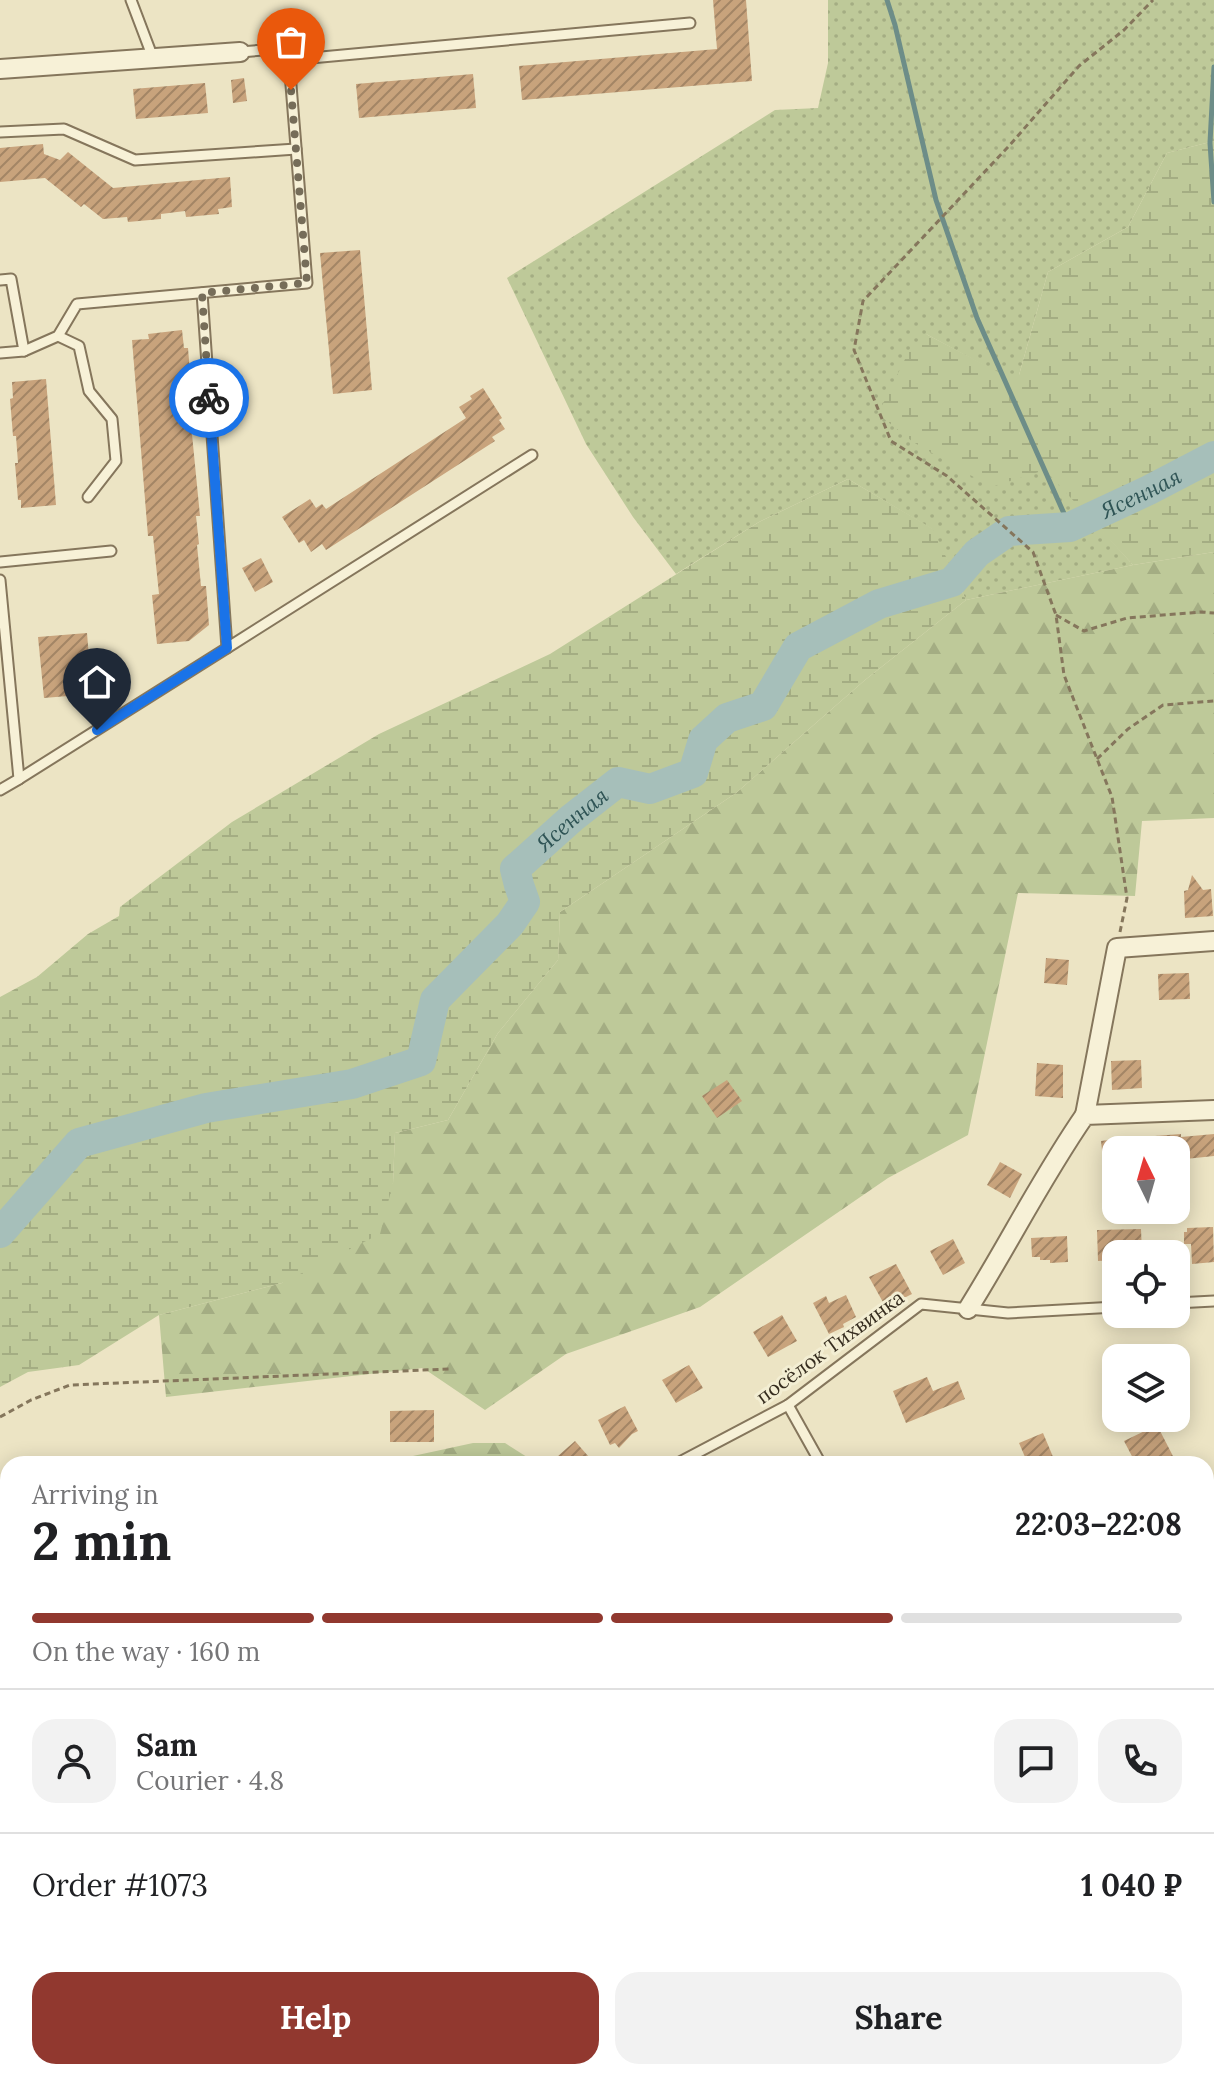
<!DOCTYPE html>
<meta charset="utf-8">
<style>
:root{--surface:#fff;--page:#f2f2f2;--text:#202124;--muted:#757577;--line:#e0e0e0;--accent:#91382f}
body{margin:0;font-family:Lora,serif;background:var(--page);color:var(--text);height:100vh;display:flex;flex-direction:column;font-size:30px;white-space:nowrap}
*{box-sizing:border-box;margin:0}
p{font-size:26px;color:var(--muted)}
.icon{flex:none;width:44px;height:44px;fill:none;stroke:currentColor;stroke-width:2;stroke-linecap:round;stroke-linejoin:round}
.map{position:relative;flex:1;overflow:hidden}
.side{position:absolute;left:0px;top:1456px;width:1214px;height:624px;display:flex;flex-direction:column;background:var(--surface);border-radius:24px 24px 0 0;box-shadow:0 4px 20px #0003}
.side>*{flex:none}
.needle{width:52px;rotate:355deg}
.controls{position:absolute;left:1102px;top:1136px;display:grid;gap:16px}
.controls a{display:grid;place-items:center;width:88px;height:88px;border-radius:16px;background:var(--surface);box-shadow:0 4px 20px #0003;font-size:40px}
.pin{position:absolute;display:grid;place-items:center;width:68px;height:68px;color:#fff;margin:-82px -34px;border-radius:50% 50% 50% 0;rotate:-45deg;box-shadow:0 0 8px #0007}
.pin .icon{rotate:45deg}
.courier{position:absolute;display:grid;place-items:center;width:80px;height:80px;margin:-40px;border:6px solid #1a73e8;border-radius:50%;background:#fff;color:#222;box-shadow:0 2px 10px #0007}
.summary em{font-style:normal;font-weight:700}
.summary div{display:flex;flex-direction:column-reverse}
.summary{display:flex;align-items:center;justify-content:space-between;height:136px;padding:0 32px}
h1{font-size:52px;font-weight:700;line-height:60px}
.bar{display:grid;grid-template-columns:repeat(4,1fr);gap:12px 8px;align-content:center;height:96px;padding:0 32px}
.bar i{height:10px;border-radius:6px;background:var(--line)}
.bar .active{background:var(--accent)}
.bar p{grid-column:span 4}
.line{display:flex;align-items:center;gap:20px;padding:0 32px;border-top:2px solid var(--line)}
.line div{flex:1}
.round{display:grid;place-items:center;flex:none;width:84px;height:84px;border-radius:24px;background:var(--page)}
.action{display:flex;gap:16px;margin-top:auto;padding:16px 32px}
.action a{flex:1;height:92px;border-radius:24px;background:var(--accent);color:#fff;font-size:32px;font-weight:700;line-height:92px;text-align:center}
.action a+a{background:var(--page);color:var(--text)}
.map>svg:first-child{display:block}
</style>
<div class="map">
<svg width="1214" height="2080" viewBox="0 0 1214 2080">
<defs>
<pattern id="grass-dots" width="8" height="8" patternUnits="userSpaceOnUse" patternTransform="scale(2)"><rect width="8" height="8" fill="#bec999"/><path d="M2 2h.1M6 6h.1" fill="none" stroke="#a4ad83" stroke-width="1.8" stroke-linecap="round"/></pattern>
<pattern id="forest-firs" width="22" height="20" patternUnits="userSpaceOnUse" patternTransform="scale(2)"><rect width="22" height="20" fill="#bec999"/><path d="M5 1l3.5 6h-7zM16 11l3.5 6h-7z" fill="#a4ad83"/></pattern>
<pattern id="wetland-marsh" width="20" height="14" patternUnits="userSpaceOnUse" patternTransform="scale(2)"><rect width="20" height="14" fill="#bec999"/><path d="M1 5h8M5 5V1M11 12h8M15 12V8" fill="none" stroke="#a4ad83"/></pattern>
<pattern id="building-hatch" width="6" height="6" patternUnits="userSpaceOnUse" patternTransform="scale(2)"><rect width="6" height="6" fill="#c8a37c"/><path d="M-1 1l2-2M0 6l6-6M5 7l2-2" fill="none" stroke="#a38565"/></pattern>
</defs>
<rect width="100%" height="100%" fill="#ece4c4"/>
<!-- grass -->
<g fill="url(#grass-dots)">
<path d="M828 0H1214V141L1167 153 1128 227 1048 272 1019 375 1004 376 926 334 1133 565 966 600 932 529 848 479 759 522 676 574 633 517 586 444 507 278 775 110 818 108 828 63Z"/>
<path d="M1214 1653V1752L1206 1715V1656Z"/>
<path d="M1214 2036V2080H1077L1102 2072H1206V2039Z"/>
</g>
<!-- forest -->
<g fill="url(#forest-firs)">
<path d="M1214 552V818L1142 821 1135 896 1018 893 968 1135 888 1178 700 1307 566 1354 485 1410 423 1368 166 1397 159 1315 282 1283 393 1183 395 1133 448 1120 498 1033 558 960 560 912 736 793 865 680 966 600 1133 565Z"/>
<path d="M473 1443H505L538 1464H376Z"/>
<path d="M0 1505 3 1506 8 1541V1706L7 1701 0 1702Z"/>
<path d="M1206 1936 1214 1963V1984L1206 1987Z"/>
<path d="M0 1954 8 1956V2072H922L901 2080H0Z"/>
</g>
<!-- wetland -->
<g fill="url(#wetland-marsh)">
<path d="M1214 141V552L1133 565 1045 470 991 487 913 442 878 414 910 349 926 334 1004 375H1019L1048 272 1128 227 1167 153Z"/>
<path d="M848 479 933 529 966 600 865 680 736 793 560 912 558 960 498 1033 448 1120 395 1133 393 1183 380 1234 282 1283 159 1315 79 1365 28 1372 0 1387V997L37 977 88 934 119 916 120 907 232 822 379 734 550 654 759 522Z"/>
</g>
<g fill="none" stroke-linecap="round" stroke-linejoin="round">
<!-- stream -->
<g stroke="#6d8d88" stroke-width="5">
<path d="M887 0 895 25 936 200 977 318 1070 527"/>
<path d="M1214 67 1210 143 1214 202"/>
<path d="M1206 1915 1213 1907"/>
<path d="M25 2072 30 2080"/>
<path d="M753 2080 775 2072"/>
</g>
<!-- river -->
<path stroke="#a6bfba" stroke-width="30" id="s1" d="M0 1233 79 1143 206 1108 352 1084 421 1061 435 1000 510 924 525 902 519 885 515 869 572 818 618 782 650 789 693 773 703 740 727 718 763 706 798 647 879 604 952 582 977 553 1009 531 1070 527 1149 490 1214 456"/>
</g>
<!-- building -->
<g fill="url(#building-hatch)">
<path d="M713 0H746L752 81 522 100 519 66 717 49Z"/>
<path d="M473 74 476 108 359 118 356 84Z"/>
<path d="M244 78 247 101 233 103 231 80Z"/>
<path d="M205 83 208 113 136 119 133 89Z"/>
<path d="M43 144 44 154 60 160 68 152 113 188 230 177 232 207 218 209 219 214 186 217 185 211 161 214V219L128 222 127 217 103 219 84 204 81 207 45 178 0 182V148Z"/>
<path d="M360 250 372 390 333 394 320 253Z"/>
<path d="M182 330 184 348H188L190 373H186L200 516H196L199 544 197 545 201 586H206L209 625 189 641 157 644 152 595 159 594 153 536H148L132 340 149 339 148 334Z"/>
<path d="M46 379 56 505 21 508V500H18L15 463H18L16 436H13L10 399 13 398 12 382Z"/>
<path d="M483 388 502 418 499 420 505 429 492 437 495 441 326 550 322 544 311 552 304 540 299 543 282 517 310 499 316 508 322 504 326 509 466 418 459 407 472 399 470 396Z"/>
<path d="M261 558 273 582 255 592 242 568Z"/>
<path d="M87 633 92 694 44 698 38 637Z"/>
<path d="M1192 875 1203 890 1211 889 1213 916 1185 918 1184 891 1188 890Z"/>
<path d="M1046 958 1069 960 1067 985 1044 983Z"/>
<path d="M1189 973 1190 999 1159 1000 1158 974Z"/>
<path d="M1141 1060 1142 1088 1112 1090 1111 1061Z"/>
<path d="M1037 1063 1063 1065V1098L1035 1096Z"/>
<path d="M727 1080 742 1101 717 1118 702 1096Z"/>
<path d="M1181 1134V1137L1214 1134V1156L1176 1160V1150H1157L1155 1136Z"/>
<path d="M1116 1139V1166L1104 1168 1101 1141Z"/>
<path d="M1000 1162 1022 1174 1010 1198 987 1185Z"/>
<path d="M1213 1227 1214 1262 1192 1264 1191 1244H1184V1232H1187V1228Z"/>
<path d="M1141 1229 1142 1254H1116V1260L1098 1261 1097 1230Z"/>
<path d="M1067 1236 1068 1262 1050 1263V1260H1040V1257H1032L1031 1238Z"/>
<path d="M953 1239 965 1263 943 1275 930 1251Z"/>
<path d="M896 1264 912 1294 888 1306 884 1304 869 1277Z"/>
<path d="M846 1295 856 1317 843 1324 844 1327 829 1334 813 1303 826 1296 829 1303Z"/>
<path d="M782 1315 797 1341 768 1357 753 1332Z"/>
<path d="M689 1365 703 1388 676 1403 662 1380Z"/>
<path d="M927 1377 933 1391 958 1381 965 1399 906 1423 893 1391Z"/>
<path d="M625 1406 638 1431 632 1434 619 1448 615 1443 610 1445 598 1420Z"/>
<path d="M434 1410V1442H390V1411Z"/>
<path d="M1157 1425 1177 1464H1136L1124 1441Z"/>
<path d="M1043 1433 1056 1464H1028L1019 1443Z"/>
<path d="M575 1441 595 1464H549Z"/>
</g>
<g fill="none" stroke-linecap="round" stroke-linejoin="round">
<defs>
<g id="lane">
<path d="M131 0 153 58"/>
<path d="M289 60 690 23"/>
<path d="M0 132 64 129 135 160 296 149"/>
<path d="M0 280 11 279 24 351 0 353"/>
<path d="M202 293 227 648 532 455"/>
<path d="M58 336 79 346 89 391 112 419 116 461 88 497"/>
<path d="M24 351 58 336 77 304 307 283 288 48 240 52"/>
<path d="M0 562 111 551"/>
<path d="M0 580 19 779 0 790"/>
<path d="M19 779 227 648"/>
<path d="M1176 1303 1214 1301"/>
<path d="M788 1405 821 1464"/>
<path d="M676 1464 788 1405 921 1304 1008 1313 1116 1307"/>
<path d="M1206 1556 1214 1551"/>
<path d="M0 1924 8 1926"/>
<path d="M1206 2002 1214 2000"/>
<path d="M972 2080 996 2072"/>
</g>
<g id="street">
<path d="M0 69 240 52"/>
<path d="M1085 1115 1117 948 1214 941"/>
<path d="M968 1309C1008 1245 1042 1177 1085 1115L1214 1110"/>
</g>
</defs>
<!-- lane casing -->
<use href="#lane" stroke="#85765c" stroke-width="13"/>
<!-- street casing -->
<use href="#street" stroke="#85765c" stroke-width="22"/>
<!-- path -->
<g stroke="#85765c" stroke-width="3" stroke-dasharray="6 4" stroke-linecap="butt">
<path d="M1056 615 1084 631 1127 618 1201 612 1214 613"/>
<path d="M1097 759 1128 729 1163 705 1214 701"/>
<path d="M1120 932 1127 898 1112 797 1064 675 1056 615 1033 552 947 476 891 441 854 350 863 301 1008 147 1079 66 1124 30 1153 0"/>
<path d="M0 1417 31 1400 70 1385 449 1369"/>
<path d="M1206 1744 1214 1763"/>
</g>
<!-- lane -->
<use href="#lane" stroke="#f7f1d7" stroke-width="9"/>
<!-- street -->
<use href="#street" stroke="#f7f1d7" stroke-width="18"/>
</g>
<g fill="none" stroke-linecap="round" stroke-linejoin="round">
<!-- done -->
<path stroke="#766d59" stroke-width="8" stroke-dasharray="0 14.4" d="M209 398 202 293 307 283 291 90"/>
<!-- route -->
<path stroke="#1a73e8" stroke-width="10" d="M97 730 227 648 209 398"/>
</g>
<g text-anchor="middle" stroke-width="6" stroke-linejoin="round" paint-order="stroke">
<!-- street labels -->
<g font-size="20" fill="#362d1f" stroke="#f3eed3">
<text transform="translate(830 1347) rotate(-36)" y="7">посёлок Тихвинка</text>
</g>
<!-- water labels -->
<g font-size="22" font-style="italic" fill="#2f5455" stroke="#f3eed3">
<text dy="8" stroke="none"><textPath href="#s1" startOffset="1474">Ясенная</textPath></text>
<text dy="8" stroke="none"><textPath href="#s1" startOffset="778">Ясенная</textPath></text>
</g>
</g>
</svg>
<div class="controls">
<a><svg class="needle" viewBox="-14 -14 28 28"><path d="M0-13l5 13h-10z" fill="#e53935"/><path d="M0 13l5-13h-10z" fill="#757577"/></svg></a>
<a><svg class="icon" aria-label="locate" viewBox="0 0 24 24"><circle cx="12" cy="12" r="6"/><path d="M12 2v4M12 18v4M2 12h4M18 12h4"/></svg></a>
<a><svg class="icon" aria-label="layers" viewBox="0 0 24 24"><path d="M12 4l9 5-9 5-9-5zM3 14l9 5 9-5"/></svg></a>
</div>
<div class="pin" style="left:291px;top:90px;background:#ea580c"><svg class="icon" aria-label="bag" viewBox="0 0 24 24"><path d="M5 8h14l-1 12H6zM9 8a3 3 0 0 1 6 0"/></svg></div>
<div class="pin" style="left:97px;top:730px;background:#1f2937"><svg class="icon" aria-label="home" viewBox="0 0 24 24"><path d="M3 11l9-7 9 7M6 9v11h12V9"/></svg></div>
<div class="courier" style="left:209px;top:398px"><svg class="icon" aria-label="bike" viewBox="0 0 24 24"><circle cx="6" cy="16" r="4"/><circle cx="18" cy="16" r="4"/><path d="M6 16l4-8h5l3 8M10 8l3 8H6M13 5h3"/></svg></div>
<section class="side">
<div class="summary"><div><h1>2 min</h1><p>Arriving in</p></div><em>22:03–22:08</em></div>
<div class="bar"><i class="active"></i><i class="active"></i><i class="active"></i><i></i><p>On the way · 160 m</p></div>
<div class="line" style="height:144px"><a class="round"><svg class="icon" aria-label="person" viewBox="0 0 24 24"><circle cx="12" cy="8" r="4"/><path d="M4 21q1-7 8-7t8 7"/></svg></a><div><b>Sam</b><p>Courier · 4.8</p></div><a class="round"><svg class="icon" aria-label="chat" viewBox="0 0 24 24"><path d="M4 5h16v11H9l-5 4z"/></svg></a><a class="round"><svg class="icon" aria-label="phone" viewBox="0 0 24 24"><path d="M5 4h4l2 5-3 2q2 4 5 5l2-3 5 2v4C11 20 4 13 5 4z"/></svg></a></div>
<div class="line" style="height:104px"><div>Order #1073</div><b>1 040 ₽</b></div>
<div class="action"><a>Help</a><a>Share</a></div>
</section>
</div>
